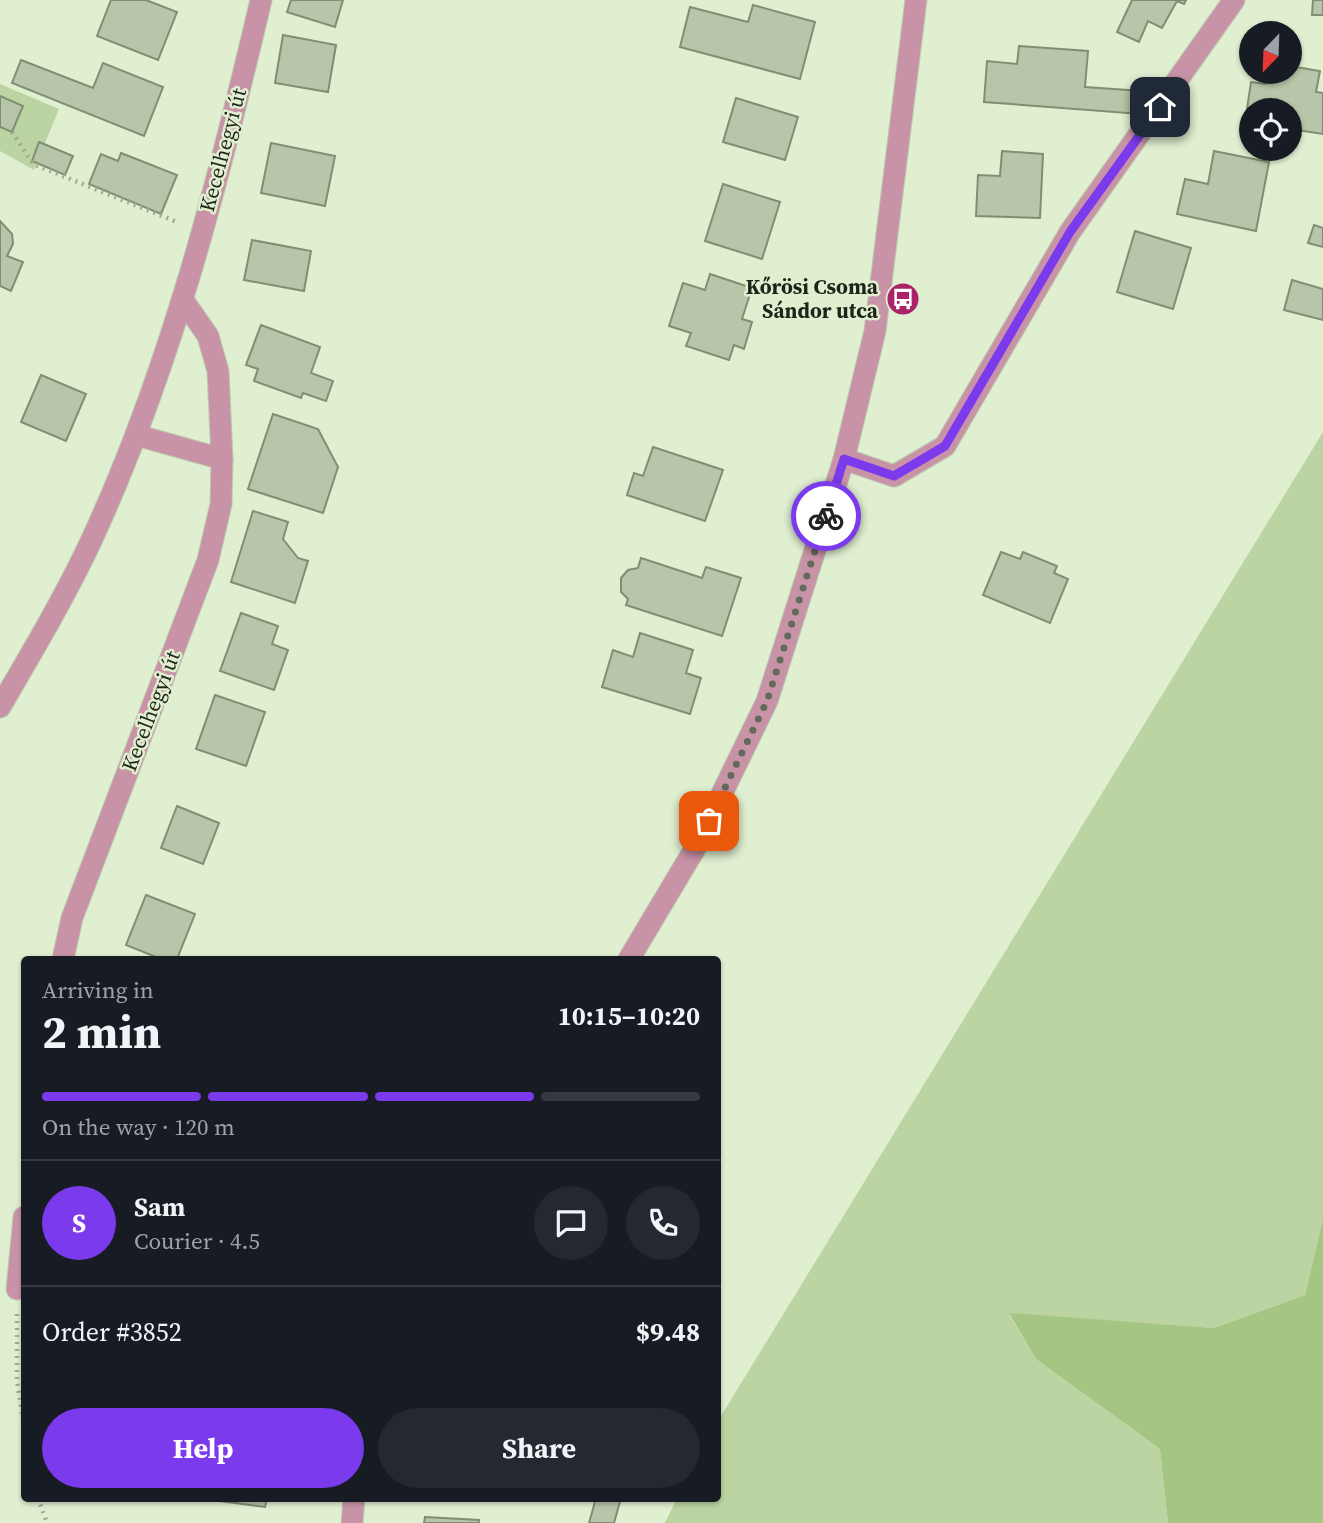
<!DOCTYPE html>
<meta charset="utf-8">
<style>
:root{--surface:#171b24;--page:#242831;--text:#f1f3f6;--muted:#9ea1a6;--line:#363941;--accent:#7c3aed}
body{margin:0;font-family:"Source Serif 4",serif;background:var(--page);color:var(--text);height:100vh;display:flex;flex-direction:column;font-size:26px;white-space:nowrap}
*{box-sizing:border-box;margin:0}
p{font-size:23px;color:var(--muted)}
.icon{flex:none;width:38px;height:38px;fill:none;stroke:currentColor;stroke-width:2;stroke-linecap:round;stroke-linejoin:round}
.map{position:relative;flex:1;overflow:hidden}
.details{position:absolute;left:21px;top:956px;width:700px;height:546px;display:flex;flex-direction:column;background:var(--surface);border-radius:7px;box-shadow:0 2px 5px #0004}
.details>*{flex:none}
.needle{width:46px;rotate:203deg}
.controls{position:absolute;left:1239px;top:21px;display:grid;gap:14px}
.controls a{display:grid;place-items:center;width:63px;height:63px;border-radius:50%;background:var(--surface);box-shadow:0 2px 5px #0004;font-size:35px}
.pin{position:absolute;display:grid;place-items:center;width:60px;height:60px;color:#fff;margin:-30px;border-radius:14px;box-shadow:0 4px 10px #0006}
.courier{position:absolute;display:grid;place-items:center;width:70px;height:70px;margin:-35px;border:5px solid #7c3aed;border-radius:50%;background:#fff;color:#222;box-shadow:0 2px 9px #0007}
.headline em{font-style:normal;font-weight:700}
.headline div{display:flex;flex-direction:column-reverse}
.headline{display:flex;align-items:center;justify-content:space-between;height:119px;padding:0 21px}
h1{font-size:46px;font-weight:700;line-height:52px}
.bar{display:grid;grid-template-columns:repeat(4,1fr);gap:10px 7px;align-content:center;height:84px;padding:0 21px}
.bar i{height:9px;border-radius:5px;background:var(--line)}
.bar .on{background:var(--accent)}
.bar p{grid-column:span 4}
.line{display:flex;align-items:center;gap:18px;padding:0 21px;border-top:2px solid var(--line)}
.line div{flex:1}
.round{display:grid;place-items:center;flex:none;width:74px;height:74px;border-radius:37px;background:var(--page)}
.cta{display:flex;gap:14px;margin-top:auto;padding:14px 21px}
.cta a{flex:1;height:80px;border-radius:42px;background:var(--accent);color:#fff;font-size:28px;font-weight:700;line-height:80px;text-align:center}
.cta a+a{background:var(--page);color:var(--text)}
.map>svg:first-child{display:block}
</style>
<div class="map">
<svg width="1323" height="1523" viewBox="0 0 1323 1523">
<rect width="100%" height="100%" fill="#dfefd0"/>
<!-- green -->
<g fill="#bbd4a1">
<path d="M0 84 59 109 34 170 0 151Z"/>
<path d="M1323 432V1219L1305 1295 1214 1328 1009 1314 1036 1359 1160 1449 1168 1523H665L677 1498H718V1421Z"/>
</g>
<!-- forest -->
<path fill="#a5c583" d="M1323 1219V1523H1168L1160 1449 1036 1359 1009 1313 1214 1328 1305 1295Z"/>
<!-- building -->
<g fill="#b7c6a8" stroke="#808e72" stroke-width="2">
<path d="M111 0H146L177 12 158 60 97 36Z"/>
<path d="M291 0H343L335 27 287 12Z"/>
<path d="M1186 0 1184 4 1177 1 1162 28 1148 21 1139 42 1117 32 1132 0Z"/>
<path d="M1313 0H1323V15H1312Z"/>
<path d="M753 5 815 22 800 79 680 47 690 7 748 22Z"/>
<path d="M283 35 336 45 328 92 275 83Z"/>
<path d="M1019 46 1088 51 1085 87 1142 91 1140 114 984 102 987 61 1017 64Z"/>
<path d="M21 60 93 88 103 63 163 87 144 136 12 83Z"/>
<path d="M1290 66 1320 71 1316 92 1323 93V134L1290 129V110H1251V123L1245 122 1251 82 1266 84 1268 72H1290Z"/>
<path d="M0 96 23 106 12 132 0 127Z"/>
<path d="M736 98 798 117 785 160 723 142Z"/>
<path d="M39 142 73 156 65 175 32 161Z"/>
<path d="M271 143 335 156 325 206 261 193Z"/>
<path d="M1002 151 1043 154 1040 218 976 216 978 175 1000 176Z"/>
<path d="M1214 151 1269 162 1256 231 1177 214 1185 179 1208 184Z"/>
<path d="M121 153 177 175 161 214 89 184 101 154 118 161Z"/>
<path d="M723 184 780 202 762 259 705 241Z"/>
<path d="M0 221 12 234 13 244 7 256 23 262 11 291 0 286Z"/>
<path d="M1314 225 1323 228V247L1308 243Z"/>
<path d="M1135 231 1191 248 1173 309 1117 292Z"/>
<path d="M252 240 311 251 304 291 244 280Z"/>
<path d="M710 274 752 288 742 319 752 322 744 349 734 345 729 360 686 346 691 333 669 326 683 283 705 290Z"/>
<path d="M1292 280 1323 289V320L1284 310Z"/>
<path d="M261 325 320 347 311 373 333 381 326 401 303 393 301 398 254 381 258 369 246 365Z"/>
<path d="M41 375 86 394 66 441 21 422Z"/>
<path d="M273 414 318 429 338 467 323 513 248 489Z"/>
<path d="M653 447 723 470 705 521 627 495 634 473 643 476Z"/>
<path d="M253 511 288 522 283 539 298 558 308 561 295 603 231 582Z"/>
<path d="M1001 552 1020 559 1023 552 1057 566 1054 573 1068 579 1050 623 983 595Z"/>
<path d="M641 558 702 578 706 567 741 578 722 636 626 605 628 599 621 592V578L628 570 638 568Z"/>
<path d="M241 613 278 626 272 644 288 650 274 690 220 671Z"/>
<path d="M640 633 693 650 686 673 701 678 690 714 602 687 613 650 633 657Z"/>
<path d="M215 695 265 712 246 766 196 749Z"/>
<path d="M177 806 219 823 203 864 161 848Z"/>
<path d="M146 895 195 914 177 959H161L126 945Z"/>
<path d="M196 1498H267L265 1507Z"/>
<path d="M596 1498H621L614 1523H589Z"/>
<path d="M425 1517 479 1520V1523H424Z"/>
</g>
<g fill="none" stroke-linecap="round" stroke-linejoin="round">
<defs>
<g id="minor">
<path d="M183 300 208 336 218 371 222 459"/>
<path d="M844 459 894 476 945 446 1070 232 1234 0"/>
<path d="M0 707C32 652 65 597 92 539 171 368 218 183 261 0"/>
<path d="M63 959 72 918 208 560 221 504 222 459 136 435"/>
<path d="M629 959 697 845 767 701 844 459 875 331 916 0"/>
<path d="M17 1289 24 1217"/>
<path d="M352 1523 354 1498"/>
</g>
</defs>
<!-- minor casing -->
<use href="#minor" stroke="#bccaaf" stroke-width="23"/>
<!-- path -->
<g stroke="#9fac93" stroke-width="4.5" stroke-dasharray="2 5" stroke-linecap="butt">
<path d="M12 132 33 164 177 222"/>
<path d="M17 1314V1381L24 1426"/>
<path d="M38 1498 47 1523"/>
</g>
<!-- minor -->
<use href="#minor" stroke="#c993a7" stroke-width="21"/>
</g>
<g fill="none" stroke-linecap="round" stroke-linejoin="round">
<!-- done -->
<path stroke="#626b59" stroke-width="7" stroke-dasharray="0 12.6" d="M709 821 767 701 826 516"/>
<!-- route -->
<path stroke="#7c3aed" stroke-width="9" d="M826 516 844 459 894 476 945 446 1070 232 1160 107"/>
</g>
<!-- icons -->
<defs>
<symbol id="bus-disc" viewBox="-11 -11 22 22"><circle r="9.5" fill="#aa2267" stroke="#dfefd0"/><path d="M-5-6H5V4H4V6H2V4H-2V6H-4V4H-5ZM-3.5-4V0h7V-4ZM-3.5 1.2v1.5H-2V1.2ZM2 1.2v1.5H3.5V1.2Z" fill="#fff"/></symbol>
</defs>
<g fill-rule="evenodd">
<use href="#bus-disc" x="884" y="280" width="38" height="38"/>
</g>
<g text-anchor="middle" stroke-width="5" stroke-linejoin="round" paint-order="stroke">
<!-- street labels -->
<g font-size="21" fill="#1e2419" stroke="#dfefd0">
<text transform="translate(223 150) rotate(-75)" y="7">Kecelhegyi út</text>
<text transform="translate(151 711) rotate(-69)" y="7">Kecelhegyi út</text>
</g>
<!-- poi labels -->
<g font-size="21" font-weight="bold" fill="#1e2419" stroke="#dfefd0" text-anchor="end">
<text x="878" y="294">Kőrösi Csoma<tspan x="878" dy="24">Sándor utca</tspan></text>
</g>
</g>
</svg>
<div class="controls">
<a><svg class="needle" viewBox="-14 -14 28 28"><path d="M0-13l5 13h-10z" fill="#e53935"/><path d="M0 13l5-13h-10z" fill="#9ea1a6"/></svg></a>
<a><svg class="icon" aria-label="locate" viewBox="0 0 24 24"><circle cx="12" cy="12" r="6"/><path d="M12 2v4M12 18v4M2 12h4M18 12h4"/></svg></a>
</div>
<div class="pin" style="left:709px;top:821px;background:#ea580c"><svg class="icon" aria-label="bag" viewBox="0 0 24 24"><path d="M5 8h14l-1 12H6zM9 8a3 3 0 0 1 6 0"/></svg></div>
<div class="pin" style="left:1160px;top:107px;background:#1f2937"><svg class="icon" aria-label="home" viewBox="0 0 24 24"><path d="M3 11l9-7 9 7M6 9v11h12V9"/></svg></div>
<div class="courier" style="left:826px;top:516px"><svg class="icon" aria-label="bike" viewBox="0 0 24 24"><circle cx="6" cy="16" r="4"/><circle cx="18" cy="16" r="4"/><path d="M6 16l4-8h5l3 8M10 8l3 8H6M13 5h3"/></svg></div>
<section class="details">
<div class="headline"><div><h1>2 min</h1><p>Arriving in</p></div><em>10:15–10:20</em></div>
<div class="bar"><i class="on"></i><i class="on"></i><i class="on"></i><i></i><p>On the way · 120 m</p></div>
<div class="line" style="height:126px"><b class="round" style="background:var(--accent);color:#fff">S</b><div><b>Sam</b><p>Courier · 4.5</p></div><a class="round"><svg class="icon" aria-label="chat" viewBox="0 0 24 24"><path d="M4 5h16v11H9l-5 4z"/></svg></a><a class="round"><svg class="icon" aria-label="phone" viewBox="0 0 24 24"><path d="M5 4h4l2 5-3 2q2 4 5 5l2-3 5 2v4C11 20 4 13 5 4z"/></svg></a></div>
<div class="line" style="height:91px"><div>Order #3852</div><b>$9.48</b></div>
<div class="cta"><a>Help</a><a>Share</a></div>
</section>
</div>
